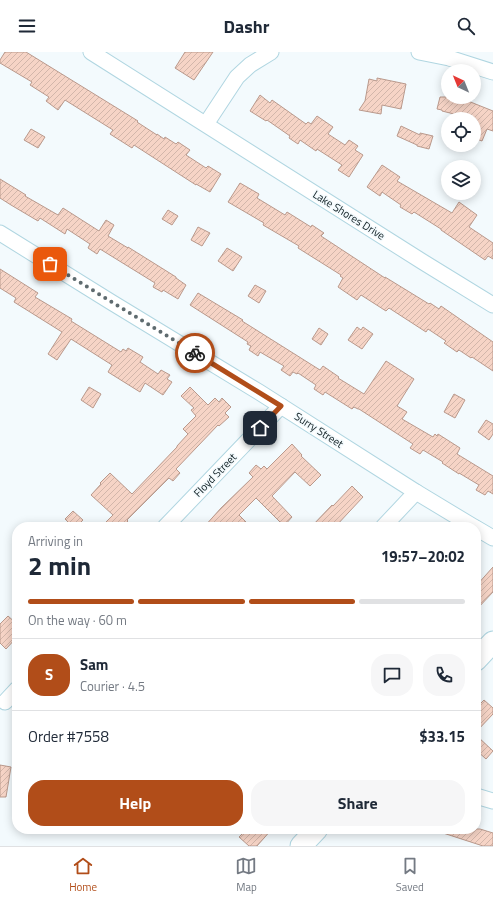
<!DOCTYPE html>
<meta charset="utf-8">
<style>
:root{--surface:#fff;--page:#f6f6f7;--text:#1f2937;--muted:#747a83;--line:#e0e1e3;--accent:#b14d19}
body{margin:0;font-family:"Titillium Web",sans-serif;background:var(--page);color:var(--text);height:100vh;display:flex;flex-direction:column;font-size:15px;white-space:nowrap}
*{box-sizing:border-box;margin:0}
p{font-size:13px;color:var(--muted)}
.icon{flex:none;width:22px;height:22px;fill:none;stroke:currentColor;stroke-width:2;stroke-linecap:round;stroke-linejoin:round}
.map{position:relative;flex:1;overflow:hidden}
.side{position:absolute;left:12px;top:470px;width:469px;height:312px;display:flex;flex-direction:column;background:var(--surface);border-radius:16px;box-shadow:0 2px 10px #0003}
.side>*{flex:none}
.needle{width:26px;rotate:317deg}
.fabs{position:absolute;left:441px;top:12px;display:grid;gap:8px}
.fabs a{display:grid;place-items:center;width:40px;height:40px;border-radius:50%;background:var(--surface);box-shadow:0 2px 10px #0003;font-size:20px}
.pin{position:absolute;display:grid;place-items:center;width:34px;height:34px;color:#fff;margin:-17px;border-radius:8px;box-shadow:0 2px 6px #0006}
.courier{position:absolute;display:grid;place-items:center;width:40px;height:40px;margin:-20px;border:3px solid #b14d19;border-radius:50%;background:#fff;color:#222;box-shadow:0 1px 5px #0007}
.summary em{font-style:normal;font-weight:700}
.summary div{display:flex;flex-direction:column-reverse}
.summary{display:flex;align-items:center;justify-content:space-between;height:68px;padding:0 16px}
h1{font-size:26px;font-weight:700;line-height:30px}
.bar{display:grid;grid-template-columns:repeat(4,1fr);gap:6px 4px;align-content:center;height:48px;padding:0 16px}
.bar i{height:5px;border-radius:3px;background:var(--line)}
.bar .active{background:var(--accent)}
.bar p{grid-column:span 4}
.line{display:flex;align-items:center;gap:10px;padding:0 16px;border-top:1px solid var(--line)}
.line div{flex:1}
.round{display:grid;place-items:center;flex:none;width:42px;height:42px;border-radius:16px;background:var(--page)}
.button{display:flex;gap:8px;margin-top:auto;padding:8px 16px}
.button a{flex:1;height:46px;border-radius:16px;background:var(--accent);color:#fff;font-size:16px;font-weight:700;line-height:46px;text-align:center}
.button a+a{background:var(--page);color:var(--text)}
header{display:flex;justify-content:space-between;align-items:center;height:52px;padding:0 16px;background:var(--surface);font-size:18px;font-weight:700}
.tabs{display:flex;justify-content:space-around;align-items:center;height:56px;border-top:1px solid var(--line);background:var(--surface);font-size:11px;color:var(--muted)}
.tabs a{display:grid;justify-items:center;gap:2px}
.tabs .active{color:var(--accent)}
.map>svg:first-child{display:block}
</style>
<header><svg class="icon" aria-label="menu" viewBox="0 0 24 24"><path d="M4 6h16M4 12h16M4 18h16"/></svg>Dashr<svg class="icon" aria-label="search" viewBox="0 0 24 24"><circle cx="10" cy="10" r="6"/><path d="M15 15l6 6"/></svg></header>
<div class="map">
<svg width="493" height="794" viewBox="0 0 493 794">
<defs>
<pattern id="building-hatch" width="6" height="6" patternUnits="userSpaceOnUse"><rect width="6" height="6" fill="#f6d4c6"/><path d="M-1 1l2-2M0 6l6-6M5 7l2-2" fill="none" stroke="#d2b6aa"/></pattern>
</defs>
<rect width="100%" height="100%" fill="#f3fafd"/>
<!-- building -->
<g fill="url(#building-hatch)" stroke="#b9998c">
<path d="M5 0H26L138 69 137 70 157 83V82L164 87 165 85 176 92 178 90 190 98 186 103 206 116 208 114 221 122 210 140 196 132V133L134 93 132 96 110 82 113 78 65 48 58 58 46 49 49 45 30 33 32 30 0 11V8Z"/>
<path d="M185 0H213L194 28 175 16Z"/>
<path d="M377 26 406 32 401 57 382 53 381 62 359 58 365 49 369 27 377 29Z"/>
<path d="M260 43 270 51 272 48 306 72 308 70 311 72 317 64 333 75 328 82 345 93 349 88 358 94 355 98 363 103 349 125 338 118 342 113 317 97 316 99 300 88 298 92 289 86 290 84 267 68 266 69 250 59Z"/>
<path d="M440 45H458L493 59V79L487 77 482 89 474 86V67L442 59V58L437 57Z"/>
<path d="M401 74 420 83V81L433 84 429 97 417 94V93L397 84Z"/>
<path d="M31 77 45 85 38 96 24 88Z"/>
<path d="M382 113 400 125 397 129 452 161 459 150 477 163 469 175 493 191V207L488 204 485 208 441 178V177L414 160 412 162 400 155 401 153 382 140 380 144 367 135Z"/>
<path d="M0 127 26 143 25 144 58 163 63 156 99 179 106 168 114 173 108 184 128 196V195L176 225V226L186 233 178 247 163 238 162 240 153 235 155 231 100 197 97 202 88 196 90 192 67 177 65 182 40 166 38 169 11 153 0 146Z"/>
<path d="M240 131 259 142 257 146 285 163 287 160 311 175 312 173 324 181 321 184 385 226V225L429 252 430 251 439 257 441 254 493 290V319L472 305 471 306 459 298 457 300 444 291 446 289 428 277 426 280 389 256 386 259 361 243 357 248 338 235 343 226 340 224 341 223 298 196 299 194 263 173 264 171 228 150Z"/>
<path d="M168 158 178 164 172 173 162 167Z"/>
<path d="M198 175 210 181 202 194 191 188Z"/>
<path d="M227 196 242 205 233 219 218 209Z"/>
<path d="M0 217 38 241 35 245 72 267 71 269 121 300 123 297 126 299 128 296 143 305 140 310 158 322 161 318 170 323 167 327 172 330 163 343 145 331 140 340 108 320 112 313 71 287 57 308 48 302 62 280 14 250 16 246 0 236Z"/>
<path d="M255 233 266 239 259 251 248 244Z"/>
<path d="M198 241 243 268 242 269 320 318 323 314 339 325 338 326 364 342 386 309 414 327 397 354 407 360 402 367 433 385 435 382 437 384 438 382 460 396 457 402 493 424V442L488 439 485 443 476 438 479 433 459 421V422L442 411 443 410 423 398 420 402 410 396 413 392 359 357H358L354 355 352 357 325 340 323 343 314 337 316 333 298 321 297 322 293 320 290 324 281 318 284 314 260 300 258 304 249 298 251 294 247 292 248 290 190 253Z"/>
<path d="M357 275 361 278 363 275 373 282 362 297 348 288Z"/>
<path d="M319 276 328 282 321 293 312 287Z"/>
<path d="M89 335 101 342 93 356 81 348Z"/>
<path d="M190 335 208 353 215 346 219 350 222 346 231 355 225 361 229 365 219 374 218 373 176 417 180 421 173 429 169 426 127 468 128 469 122 475H101L113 463 91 443 101 432 100 431 110 421 132 442 177 395V394L188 382 183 377 196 364 191 358 194 356 181 344Z"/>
<path d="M454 342 465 348 455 366 444 360Z"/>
<path d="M486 368 493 372V382L489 388 478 380Z"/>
<path d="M292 392 302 403 301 404 321 423 310 434 295 420 272 444 292 465 284 474 256 446 239 463 251 475H204L221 456 253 425 249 421 256 413 261 417 264 414 267 417Z"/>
<path d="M352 434 363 445 335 475H311L332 453 333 454Z"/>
<path d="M73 459 83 468 76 475H73L65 467Z"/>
<path d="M493 515V540L476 558V534Z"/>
<path d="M8 564 17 572V585L6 597 0 591V572Z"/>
<path d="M476 646 481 651 484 648 493 656V662L476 680Z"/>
<path d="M476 683 493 699 486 707 476 698Z"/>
<path d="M0 713 11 715 6 745H0Z"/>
<path d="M247 777H272L257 794H249L239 785Z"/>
<path d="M437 777H480L493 781V794H483L437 779Z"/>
</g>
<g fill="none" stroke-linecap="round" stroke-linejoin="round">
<defs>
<g id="street">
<path d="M91 0 423 210 493 253"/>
<path d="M419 0 449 6 493 20"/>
<path d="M206 72 237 25 250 13 271 0"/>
<path d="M0 181 111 250 259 340 416 440 474 475"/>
<path d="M165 475 281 354"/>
<path d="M383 475 416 440"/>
<path d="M476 476 493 486"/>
<path d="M5 650 17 637"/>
<path d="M476 744 493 749"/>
</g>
<g id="secondary">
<path d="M476 608 493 590"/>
<path d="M301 794 317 777"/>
</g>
</defs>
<!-- street casing -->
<use href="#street" stroke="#b0d6e1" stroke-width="17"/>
<!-- secondary casing -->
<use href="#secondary" stroke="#b0d6e1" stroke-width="23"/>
<!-- street -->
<use href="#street" stroke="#fff" stroke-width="15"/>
<!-- secondary -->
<use href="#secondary" stroke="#fff" stroke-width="21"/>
</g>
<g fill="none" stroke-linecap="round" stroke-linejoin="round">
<!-- done -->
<path stroke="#5f6b6f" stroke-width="4" stroke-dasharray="0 7.2" d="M50 212 195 301"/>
<!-- route -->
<path stroke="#b14d19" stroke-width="5" d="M195 301 281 354 260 376"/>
</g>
<g text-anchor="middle" stroke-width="3" stroke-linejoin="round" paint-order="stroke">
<!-- street labels -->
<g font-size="11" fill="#0f1e22" stroke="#f3fafd">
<text transform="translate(349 163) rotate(32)" y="4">Lake Shores Drive</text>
<text transform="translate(319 378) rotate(33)" y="4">Surry Street</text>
<text transform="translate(215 423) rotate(-46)" y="4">Floyd Street</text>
</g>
</g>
</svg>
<div class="fabs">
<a><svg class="needle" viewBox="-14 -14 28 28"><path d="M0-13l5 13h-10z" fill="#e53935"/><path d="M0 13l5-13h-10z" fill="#747a83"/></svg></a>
<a><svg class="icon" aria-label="locate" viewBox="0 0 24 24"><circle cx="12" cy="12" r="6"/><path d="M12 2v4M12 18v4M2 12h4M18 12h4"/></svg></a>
<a><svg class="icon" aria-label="layers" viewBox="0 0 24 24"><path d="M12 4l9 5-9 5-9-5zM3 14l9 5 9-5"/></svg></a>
</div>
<div class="pin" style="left:50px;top:212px;background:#ea580c"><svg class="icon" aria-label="bag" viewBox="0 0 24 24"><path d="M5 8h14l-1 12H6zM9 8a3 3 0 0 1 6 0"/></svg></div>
<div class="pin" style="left:260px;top:376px;background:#1f2937"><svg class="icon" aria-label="home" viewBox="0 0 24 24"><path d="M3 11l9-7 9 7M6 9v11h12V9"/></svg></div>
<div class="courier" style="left:195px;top:301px"><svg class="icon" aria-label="bike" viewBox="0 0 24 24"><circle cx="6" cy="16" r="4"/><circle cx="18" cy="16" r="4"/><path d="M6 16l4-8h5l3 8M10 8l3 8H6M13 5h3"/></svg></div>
<section class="side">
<div class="summary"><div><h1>2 min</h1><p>Arriving in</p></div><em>19:57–20:02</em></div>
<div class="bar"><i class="active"></i><i class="active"></i><i class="active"></i><i></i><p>On the way · 60 m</p></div>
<div class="line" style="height:72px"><b class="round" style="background:var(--accent);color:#fff">S</b><div><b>Sam</b><p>Courier · 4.5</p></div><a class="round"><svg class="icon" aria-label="chat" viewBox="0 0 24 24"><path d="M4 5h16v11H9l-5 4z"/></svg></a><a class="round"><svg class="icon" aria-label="phone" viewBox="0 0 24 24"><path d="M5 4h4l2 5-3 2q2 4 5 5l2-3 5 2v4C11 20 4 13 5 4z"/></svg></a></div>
<div class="line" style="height:52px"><div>Order #7558</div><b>$33.15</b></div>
<div class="button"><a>Help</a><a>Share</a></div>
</section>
</div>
<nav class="tabs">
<a class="active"><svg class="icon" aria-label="home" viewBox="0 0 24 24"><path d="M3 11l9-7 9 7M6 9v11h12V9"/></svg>Home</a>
<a><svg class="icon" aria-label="map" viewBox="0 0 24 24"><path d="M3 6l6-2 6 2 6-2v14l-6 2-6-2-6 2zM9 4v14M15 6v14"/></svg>Map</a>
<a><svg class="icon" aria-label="saved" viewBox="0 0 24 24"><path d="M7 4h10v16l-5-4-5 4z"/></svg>Saved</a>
</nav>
